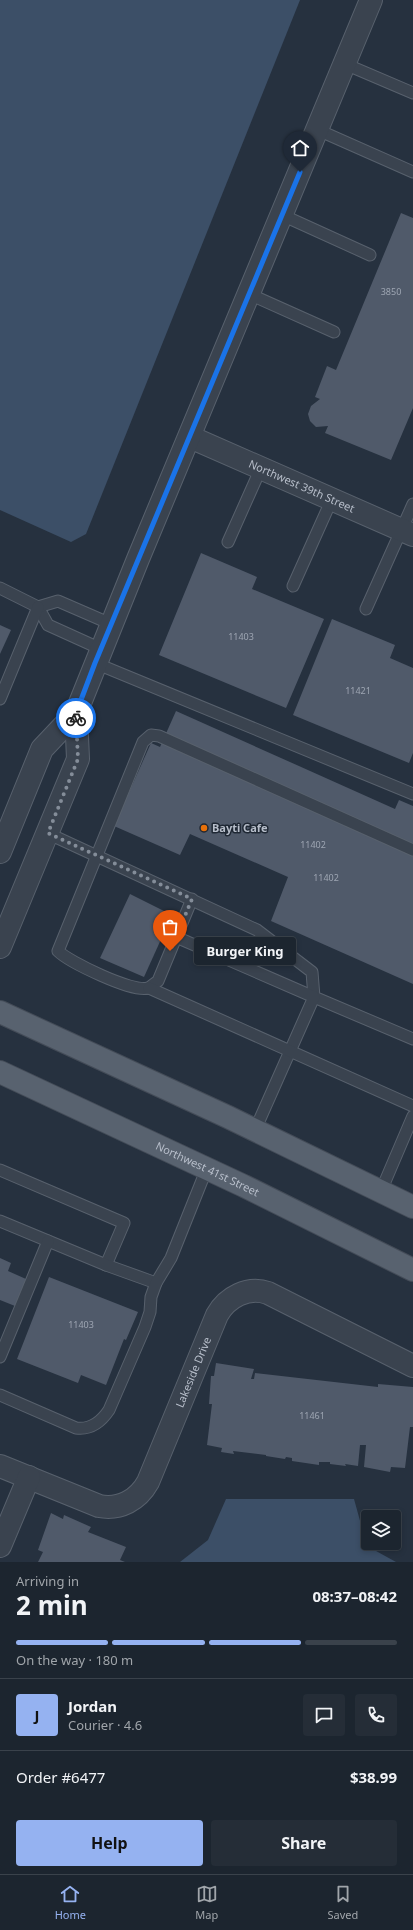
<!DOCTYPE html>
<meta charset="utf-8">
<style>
:root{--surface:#1c252f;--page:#252d37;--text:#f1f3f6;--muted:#a0a5aa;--line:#3a424b;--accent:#95b2f1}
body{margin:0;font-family:"Noto Sans",sans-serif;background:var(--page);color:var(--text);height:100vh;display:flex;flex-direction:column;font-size:15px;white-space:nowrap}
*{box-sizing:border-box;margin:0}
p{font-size:13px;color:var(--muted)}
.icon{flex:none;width:22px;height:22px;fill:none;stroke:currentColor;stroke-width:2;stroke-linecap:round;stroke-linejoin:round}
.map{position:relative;height:1562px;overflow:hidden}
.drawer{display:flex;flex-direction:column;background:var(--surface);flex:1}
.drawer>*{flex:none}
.tools{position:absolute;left:361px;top:1510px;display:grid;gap:8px}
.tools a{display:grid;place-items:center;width:40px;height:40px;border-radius:4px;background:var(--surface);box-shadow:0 2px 6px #0003,0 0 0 1px var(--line);font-size:20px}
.pin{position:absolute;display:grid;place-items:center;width:34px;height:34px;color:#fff;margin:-41px -17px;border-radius:50% 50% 50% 0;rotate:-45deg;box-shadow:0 0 4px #0007}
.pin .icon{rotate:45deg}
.courier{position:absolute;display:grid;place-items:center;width:40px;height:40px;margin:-20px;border:3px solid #1a73e8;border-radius:50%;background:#fff;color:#222;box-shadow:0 1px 5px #0007}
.bubble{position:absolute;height:28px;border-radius:4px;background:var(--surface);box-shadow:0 2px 6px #0003,0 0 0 1px var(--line);font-size:13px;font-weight:700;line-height:28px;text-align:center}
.head em{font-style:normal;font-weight:700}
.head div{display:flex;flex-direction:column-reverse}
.head{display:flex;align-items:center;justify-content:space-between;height:68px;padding:0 16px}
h1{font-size:26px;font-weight:700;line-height:30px}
.bar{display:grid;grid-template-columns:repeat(4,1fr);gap:6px 4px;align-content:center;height:48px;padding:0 16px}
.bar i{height:5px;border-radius:3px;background:var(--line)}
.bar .active{background:var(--accent)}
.bar p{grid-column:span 4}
.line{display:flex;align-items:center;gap:10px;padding:0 16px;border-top:1px solid var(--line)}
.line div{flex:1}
.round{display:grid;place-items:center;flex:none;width:42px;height:42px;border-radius:4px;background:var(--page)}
.action{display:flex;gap:8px;margin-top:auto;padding:8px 16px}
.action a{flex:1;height:46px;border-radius:4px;background:var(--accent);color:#111;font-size:16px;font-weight:700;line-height:46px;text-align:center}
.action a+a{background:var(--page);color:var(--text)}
.menu{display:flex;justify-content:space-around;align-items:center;height:56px;border-top:1px solid var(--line);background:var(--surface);font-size:11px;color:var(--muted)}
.menu a{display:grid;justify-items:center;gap:2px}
.menu .active{color:var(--accent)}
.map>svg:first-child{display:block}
</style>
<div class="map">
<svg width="413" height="1562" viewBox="0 0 413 1562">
<rect width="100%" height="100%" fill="#26313f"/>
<!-- water -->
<g fill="#3c4f67">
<path d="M0 0H300L86 534 71 542 0 510Z"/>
<path d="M226 1499H354L367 1546 396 1562H180L208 1540Z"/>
</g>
<!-- building -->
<g fill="#505a6a">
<path d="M401 213 413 218V408L391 460 325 433 328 426 316 427 310 421 308 414 311 406 320 399 315 397 327 366 336 370Z"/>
<path d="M201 553 257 577 252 589 324 619 286 708 159 655Z"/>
<path d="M332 619 395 645 390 658 413 668V753L409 763 293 715Z"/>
<path d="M0 625 11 630 0 654Z"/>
<path d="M176 711 395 809 399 800 413 806V984L271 921 288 877 190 834 180 855 114 826 151 743 160 747Z"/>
<path d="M130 894 172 915 144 977 100 958Z"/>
<path d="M0 1258 11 1263 8 1271 26 1279 15 1306 0 1300Z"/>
<path d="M49 1277 138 1312 126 1340 124 1339 106 1385 81 1375 78 1383 17 1359Z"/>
<path d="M216 1363 254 1369 251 1379H254L255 1373 378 1387V1384L413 1387V1427H410L405 1468 391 1467 390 1472 364 1467 366 1445H360L358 1466 345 1464 346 1466 330 1464V1462H319V1465L292 1461V1458L286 1457 285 1459 266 1456V1455L233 1451 234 1454 221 1452 222 1448 207 1445 212 1404H209L211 1376H214Z"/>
<path d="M51 1513 63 1519 64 1515 91 1527 88 1532 126 1547 120 1560 125 1562H38L43 1552 38 1550Z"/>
</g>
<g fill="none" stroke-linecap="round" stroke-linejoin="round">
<defs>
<g id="service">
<path d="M345 64 413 93"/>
<path d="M318 130 413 172"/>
<path d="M282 215 370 255"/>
<path d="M249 294 334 332"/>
<path d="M228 542 261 468"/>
<path d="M293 586 332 499"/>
<path d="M0 588 38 607 48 625 101 649"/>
<path d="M38 607 58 601 111 624"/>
<path d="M366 609 413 504"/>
<path d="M95 663 413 794"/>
<path d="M0 699 38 607"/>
<path d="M47 833 257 930 312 972 314 997 413 1039"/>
<path d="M192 899 158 981C155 983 151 987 148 988 133 993 69 962 58 951L143 742 151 735 159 736 413 850"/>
<path d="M176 937 314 997 255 1130"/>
<path d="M149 988 413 1106"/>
<path d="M0 1170 124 1223 106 1265"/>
<path d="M381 1191 413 1116"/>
<path d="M0 1221 106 1265 156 1283"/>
<path d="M0 1357 48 1241"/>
<path d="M0 1395 76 1428C91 1430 101 1422 109 1410L145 1327 150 1312 151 1297 156 1283 171 1258 207 1168"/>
</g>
<g id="minor">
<path id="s1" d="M190 437 413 535"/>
<path id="s2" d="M0 1466 99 1506C120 1510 138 1500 148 1482L217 1315C227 1297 248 1286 268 1293L413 1366"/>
<path d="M0 1546 29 1477"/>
</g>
<g id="tertiary">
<path d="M0 852 42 749 76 713 138 559 371 0"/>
<path d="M0 947 78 759 76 713"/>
</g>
<g id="primary">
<path d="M0 1012 228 1117 413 1207"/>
<path id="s3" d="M0 1072 244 1186 413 1270"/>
</g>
</defs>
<!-- service casing -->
<use href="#service" stroke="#58616d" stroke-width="13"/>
<!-- minor casing -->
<use href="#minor" stroke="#58616d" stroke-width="24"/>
<!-- tertiary casing -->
<use href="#tertiary" stroke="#58616d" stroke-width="24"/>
<!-- primary casing -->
<use href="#primary" stroke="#444c58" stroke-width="24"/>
<!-- service -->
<use href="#service" stroke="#3a434f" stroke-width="11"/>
<!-- minor -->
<use href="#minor" stroke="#3a434f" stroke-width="22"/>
<!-- tertiary -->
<use href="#tertiary" stroke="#3a434f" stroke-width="22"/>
<!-- primary -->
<use href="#primary" stroke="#58626f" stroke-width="22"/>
</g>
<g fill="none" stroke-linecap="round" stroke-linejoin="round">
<!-- done -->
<path stroke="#848d99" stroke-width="4" stroke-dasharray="0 7.2" d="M76 718 78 759 48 833 192 899 170 951"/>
<!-- route -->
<path stroke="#1a73e8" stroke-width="5" d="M76 718V713L95 663 300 172"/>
</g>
<!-- markers -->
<circle fill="#e8710a" stroke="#1f2834" stroke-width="1.5" cx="204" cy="828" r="4"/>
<g text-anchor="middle" stroke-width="3" stroke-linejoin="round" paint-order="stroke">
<!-- number labels -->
<g font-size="9" fill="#9da5b2">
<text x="391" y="295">3850</text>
<text x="241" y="640">11403</text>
<text x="358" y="694">11421</text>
<text x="313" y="848">11402</text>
<text x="326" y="881">11402</text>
<text x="81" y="1328">11403</text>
<text x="312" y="1419">11461</text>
</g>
<!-- street labels -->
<g font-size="11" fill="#b7beca" stroke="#1f2834">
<text dy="4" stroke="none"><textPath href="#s1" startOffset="122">Northwest 39th Street</textPath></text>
<text dy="4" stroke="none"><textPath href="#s3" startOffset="229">Northwest 41st Street</textPath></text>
<text dy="4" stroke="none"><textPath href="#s2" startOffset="284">Lakeside Drive</textPath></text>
</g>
<!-- poi labels -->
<g font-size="11" font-weight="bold" fill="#b7beca" stroke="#1f2834" text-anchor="start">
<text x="212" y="832">Bayti Cafe</text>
</g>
</g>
</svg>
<div class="tools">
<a><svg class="icon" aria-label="layers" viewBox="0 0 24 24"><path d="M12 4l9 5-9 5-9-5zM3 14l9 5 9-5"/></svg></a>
</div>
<div class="pin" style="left:170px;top:951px;background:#ea580c"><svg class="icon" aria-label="bag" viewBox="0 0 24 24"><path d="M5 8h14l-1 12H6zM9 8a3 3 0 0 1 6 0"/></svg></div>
<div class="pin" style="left:300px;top:172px;background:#1f2937"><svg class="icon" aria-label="home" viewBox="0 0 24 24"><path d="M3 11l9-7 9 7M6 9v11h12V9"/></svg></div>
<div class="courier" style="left:76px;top:718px"><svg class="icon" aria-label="bike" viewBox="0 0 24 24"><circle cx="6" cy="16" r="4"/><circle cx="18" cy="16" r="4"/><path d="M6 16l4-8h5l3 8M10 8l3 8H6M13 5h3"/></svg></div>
<div class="bubble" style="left:194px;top:937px;width:102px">Burger King</div>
</div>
<section class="drawer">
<div class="head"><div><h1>2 min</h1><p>Arriving in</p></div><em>08:37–08:42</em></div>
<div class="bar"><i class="active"></i><i class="active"></i><i class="active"></i><i></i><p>On the way · 180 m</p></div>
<div class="line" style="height:72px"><b class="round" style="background:var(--accent);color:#111">J</b><div><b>Jordan</b><p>Courier · 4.6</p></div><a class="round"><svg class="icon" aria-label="chat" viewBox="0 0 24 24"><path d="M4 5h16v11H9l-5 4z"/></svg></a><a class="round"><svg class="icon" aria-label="phone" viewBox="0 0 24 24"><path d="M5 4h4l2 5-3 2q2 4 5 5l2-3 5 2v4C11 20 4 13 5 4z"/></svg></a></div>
<div class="line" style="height:52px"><div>Order #6477</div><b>$38.99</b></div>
<div class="action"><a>Help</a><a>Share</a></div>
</section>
<nav class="menu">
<a class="active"><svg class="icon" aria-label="home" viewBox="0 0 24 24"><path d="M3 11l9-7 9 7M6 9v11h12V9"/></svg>Home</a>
<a><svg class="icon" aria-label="map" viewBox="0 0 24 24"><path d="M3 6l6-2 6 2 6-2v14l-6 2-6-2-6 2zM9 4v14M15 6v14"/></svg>Map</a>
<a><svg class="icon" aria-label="saved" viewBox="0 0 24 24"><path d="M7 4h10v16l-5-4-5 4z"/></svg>Saved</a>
</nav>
